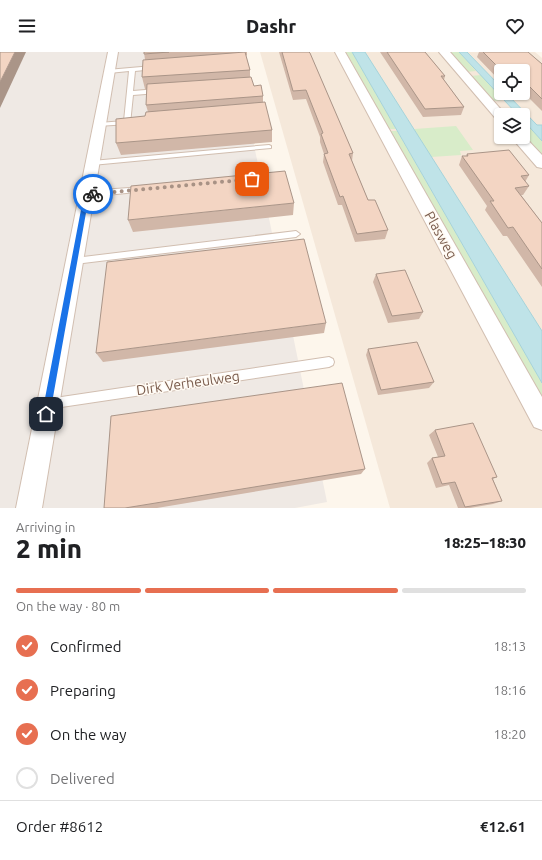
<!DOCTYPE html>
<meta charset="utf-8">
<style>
:root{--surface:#fff;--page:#f2f2f2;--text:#202124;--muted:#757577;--line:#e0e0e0;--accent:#e76f51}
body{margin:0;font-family:Ubuntu,sans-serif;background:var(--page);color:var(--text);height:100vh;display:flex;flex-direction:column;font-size:15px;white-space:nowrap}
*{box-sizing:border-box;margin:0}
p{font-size:13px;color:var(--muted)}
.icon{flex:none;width:22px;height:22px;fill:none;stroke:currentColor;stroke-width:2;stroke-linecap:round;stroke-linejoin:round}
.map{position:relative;height:456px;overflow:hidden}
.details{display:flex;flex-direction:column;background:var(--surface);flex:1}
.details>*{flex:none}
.controls{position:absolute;left:494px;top:12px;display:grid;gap:8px}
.controls a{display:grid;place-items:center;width:36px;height:36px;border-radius:4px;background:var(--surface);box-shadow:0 1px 3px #0004;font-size:20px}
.pin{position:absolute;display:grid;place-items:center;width:34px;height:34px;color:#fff;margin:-17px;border-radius:8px;box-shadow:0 2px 6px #0006}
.courier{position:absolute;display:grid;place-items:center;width:40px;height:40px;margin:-20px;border:3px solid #1a73e8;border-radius:50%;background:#fff;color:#222;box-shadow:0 1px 5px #0007}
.overview em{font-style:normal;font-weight:800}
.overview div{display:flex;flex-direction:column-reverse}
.overview{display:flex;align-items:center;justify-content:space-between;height:68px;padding:0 16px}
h1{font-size:26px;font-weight:800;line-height:30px}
.bar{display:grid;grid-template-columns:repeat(4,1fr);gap:6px 4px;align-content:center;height:48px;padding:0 16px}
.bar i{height:5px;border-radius:3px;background:var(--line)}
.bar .selected{background:var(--accent)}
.bar p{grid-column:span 4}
.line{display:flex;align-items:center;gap:10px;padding:0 16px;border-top:1px solid var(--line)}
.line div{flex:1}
ol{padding:0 16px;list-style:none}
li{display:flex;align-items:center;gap:12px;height:44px}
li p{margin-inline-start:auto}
li .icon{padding:4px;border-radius:50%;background:var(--accent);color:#fff;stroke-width:4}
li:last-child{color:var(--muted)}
li i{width:22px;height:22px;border:2px solid var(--line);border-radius:50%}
header{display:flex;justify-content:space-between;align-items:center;height:52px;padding:0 16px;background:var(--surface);font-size:18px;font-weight:800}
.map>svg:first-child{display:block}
</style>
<header><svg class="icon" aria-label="menu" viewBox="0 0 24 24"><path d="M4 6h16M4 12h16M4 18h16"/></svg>Dashr<svg class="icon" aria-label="heart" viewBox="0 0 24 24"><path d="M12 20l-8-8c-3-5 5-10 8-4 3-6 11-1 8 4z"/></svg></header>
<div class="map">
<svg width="542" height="456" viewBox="0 0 542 456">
<rect width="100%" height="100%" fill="#fdf6ec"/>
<!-- residential -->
<path fill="#f5e8da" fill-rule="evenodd" d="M260 0H535L542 6V456H390ZM501 19H523V41H501ZM501 63H523V85H501Z"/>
<!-- industrial -->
<path fill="#efe9e4" d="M0 0H235L327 450 295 456H0Z"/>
<!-- green -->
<g fill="#d8ecc9">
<path d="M346 0H352L396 77H389Z"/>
<path d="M449 0H459L476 19 466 20Z"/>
<path d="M481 23 503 48 492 49 471 24Z"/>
<path d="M523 68 542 89V104L523 83Z"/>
<path d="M456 74 473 98 460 99 461 103 431 105 414 77Z"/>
<path d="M390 79H397L542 331V349Z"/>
</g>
<!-- water -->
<g fill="#bfe3e8" stroke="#a5d3da">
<path d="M352 0H365L542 279V331Z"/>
<path d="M459 0H467L501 35V41H506L537 73H542V89L523 68V63H518Z"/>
</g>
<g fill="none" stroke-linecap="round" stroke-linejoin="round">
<defs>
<g id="service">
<path d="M153 14 155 15V17L135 19 133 39 158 37 161 39 158 41 133 43 130 72 97 74V72L99 71 124 69 129 19 109 21 107 20V18Z"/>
<path d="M269 93 271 94V96L92 113 88 111 92 109Z"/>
<path d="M143 135 147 137 146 139 87 145 83 142 87 139Z"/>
<path d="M296 179 300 182 296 185 75 212 71 209 75 206Z"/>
<path d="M329 305 333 307 334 310 333 313 329 315 48 357 44 356 42 352 44 348 48 347Z"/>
</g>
<g id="minor">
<path d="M108 0H118L42 456H16Z"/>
<path d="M335 0H345L542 345V378L534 375Z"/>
<path d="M439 0H450L505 62 501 63V69L497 68Z"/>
<path d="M523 83 542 103V116L537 115 511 85H523Z"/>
</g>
</defs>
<!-- service casing -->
<use href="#service" stroke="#d1beb0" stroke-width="2"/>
<!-- minor casing -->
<use href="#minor" stroke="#d1beb0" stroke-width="2"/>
<!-- service -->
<use href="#service" fill="#fff" fill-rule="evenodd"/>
<!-- minor -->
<use href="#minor" fill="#fff" fill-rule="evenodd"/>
</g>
<!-- wall -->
<g fill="#d1b7a8">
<path d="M144 0H247V3L246 4 250 18V25L254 34 263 44V50L272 78V90L121 103 116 91 145 64 148 60 146 53 147 37H145L142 25 145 8Z"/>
<path d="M279 0H309L353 101 352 109 368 148 388 178 385 187 355 190 342 153H338L323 110 324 102 320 90V85L306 47 293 48Z"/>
<path d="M380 0H425L445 24 444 28 464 55 461 63 423 65Z"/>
<path d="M479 0H528L542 12V59L523 40V19H501V30L477 5Z"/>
<path d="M467 102 529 123 525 130 529 134 523 143H521L542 171V235L507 184H503L485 158 487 154 459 113 462 104H466Z"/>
<path d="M294 151 293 163 133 180 128 168Z"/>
<path d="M376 222 423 260 419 267 388 271 373 230Z"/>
<path d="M326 271 324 281 103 310 96 301Z"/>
<path d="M368 297 434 330 429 336 378 343 366 303Z"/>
<path d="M435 378 497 425 493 427 502 449 493 452 470 456H458L449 433 436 436 427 411 432 406 438 405 429 383Z"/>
<path d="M365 417 361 422 157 456H104Z"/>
</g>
<!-- shaded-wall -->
<path fill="#aa9588" d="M15 0H26L0 56V30Z"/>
<!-- building -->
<g fill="#f3d5c3" stroke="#aa9588">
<path d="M0 0H15L0 30Z"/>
<path d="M144 0H169L144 2Z"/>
<path d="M245 0 250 18 142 25 143 8Z"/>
<path d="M282 0H309L310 1 353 101 349 102 368 148H375L388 178 357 182 343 144 340 145 324 102 328 101 321 82 323 81 306 38 293 39Z"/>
<path d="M387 0H425L445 24H441L464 55 425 57Z"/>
<path d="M483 0H528L542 12V47L523 28V19H502Z"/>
<path d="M251 25 254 34 261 33 263 44 146 53 147 32Z"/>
<path d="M265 50 272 78 116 91V67L145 64 146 60Z"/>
<path d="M509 98 529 123 521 124 529 134 515 136 542 171V217L513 175 508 176 490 149H494L462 104H468L467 102Z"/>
<path d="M285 119 294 151 128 168 131 134Z"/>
<path d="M304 187 326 271 96 301 107 210Z"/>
<path d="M405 218 423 260 392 264 376 222Z"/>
<path d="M417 290 434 330 381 338 368 297Z"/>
<path d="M342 331 365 417 125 456H104L111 364Z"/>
<path d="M473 371 497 425 492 426 502 449 465 455 455 430 442 432 432 406 445 404 435 378Z"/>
</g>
<!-- route -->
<path fill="#1a73e8" d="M87 140H93L95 142 89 144 50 362 46 366 42 362 84 142Z"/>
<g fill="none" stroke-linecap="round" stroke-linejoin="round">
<!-- done -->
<path stroke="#a89285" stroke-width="4" stroke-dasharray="0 7.2" d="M93 142 252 127"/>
</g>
<g text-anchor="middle" stroke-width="3" stroke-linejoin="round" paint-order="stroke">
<!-- street labels -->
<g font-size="14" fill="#7a5c4d" stroke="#fffaf3">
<text transform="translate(441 183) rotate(61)" y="5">Plasweg</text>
<text transform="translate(188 331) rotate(-8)" y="5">Dirk Verheulweg</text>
</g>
</g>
</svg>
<div class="controls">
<a><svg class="icon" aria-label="locate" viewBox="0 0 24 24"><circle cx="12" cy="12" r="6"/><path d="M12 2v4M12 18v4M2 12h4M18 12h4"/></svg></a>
<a><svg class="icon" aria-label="layers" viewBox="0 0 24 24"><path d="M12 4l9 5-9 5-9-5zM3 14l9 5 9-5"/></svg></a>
</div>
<div class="pin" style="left:252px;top:127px;background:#ea580c"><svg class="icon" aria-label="bag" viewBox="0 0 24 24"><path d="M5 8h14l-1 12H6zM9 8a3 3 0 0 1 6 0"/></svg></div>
<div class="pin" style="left:46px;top:362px;background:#1f2937"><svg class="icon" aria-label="home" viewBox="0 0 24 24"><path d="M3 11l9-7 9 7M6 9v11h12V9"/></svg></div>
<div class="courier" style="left:93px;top:142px"><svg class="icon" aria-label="bike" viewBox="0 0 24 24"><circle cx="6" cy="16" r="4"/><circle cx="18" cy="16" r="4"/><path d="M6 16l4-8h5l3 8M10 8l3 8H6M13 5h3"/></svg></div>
</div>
<section class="details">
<div class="overview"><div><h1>2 min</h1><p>Arriving in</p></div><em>18:25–18:30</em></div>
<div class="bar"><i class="selected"></i><i class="selected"></i><i class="selected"></i><i></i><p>On the way · 80 m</p></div>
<ol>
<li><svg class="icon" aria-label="check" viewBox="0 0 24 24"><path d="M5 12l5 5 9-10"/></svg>Confirmed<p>18:13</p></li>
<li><svg class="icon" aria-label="check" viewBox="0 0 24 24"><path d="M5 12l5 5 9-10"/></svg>Preparing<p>18:16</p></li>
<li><svg class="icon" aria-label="check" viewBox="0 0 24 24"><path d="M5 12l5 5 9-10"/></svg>On the way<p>18:20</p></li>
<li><i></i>Delivered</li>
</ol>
<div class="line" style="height:52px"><div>Order #8612</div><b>€12.61</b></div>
</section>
